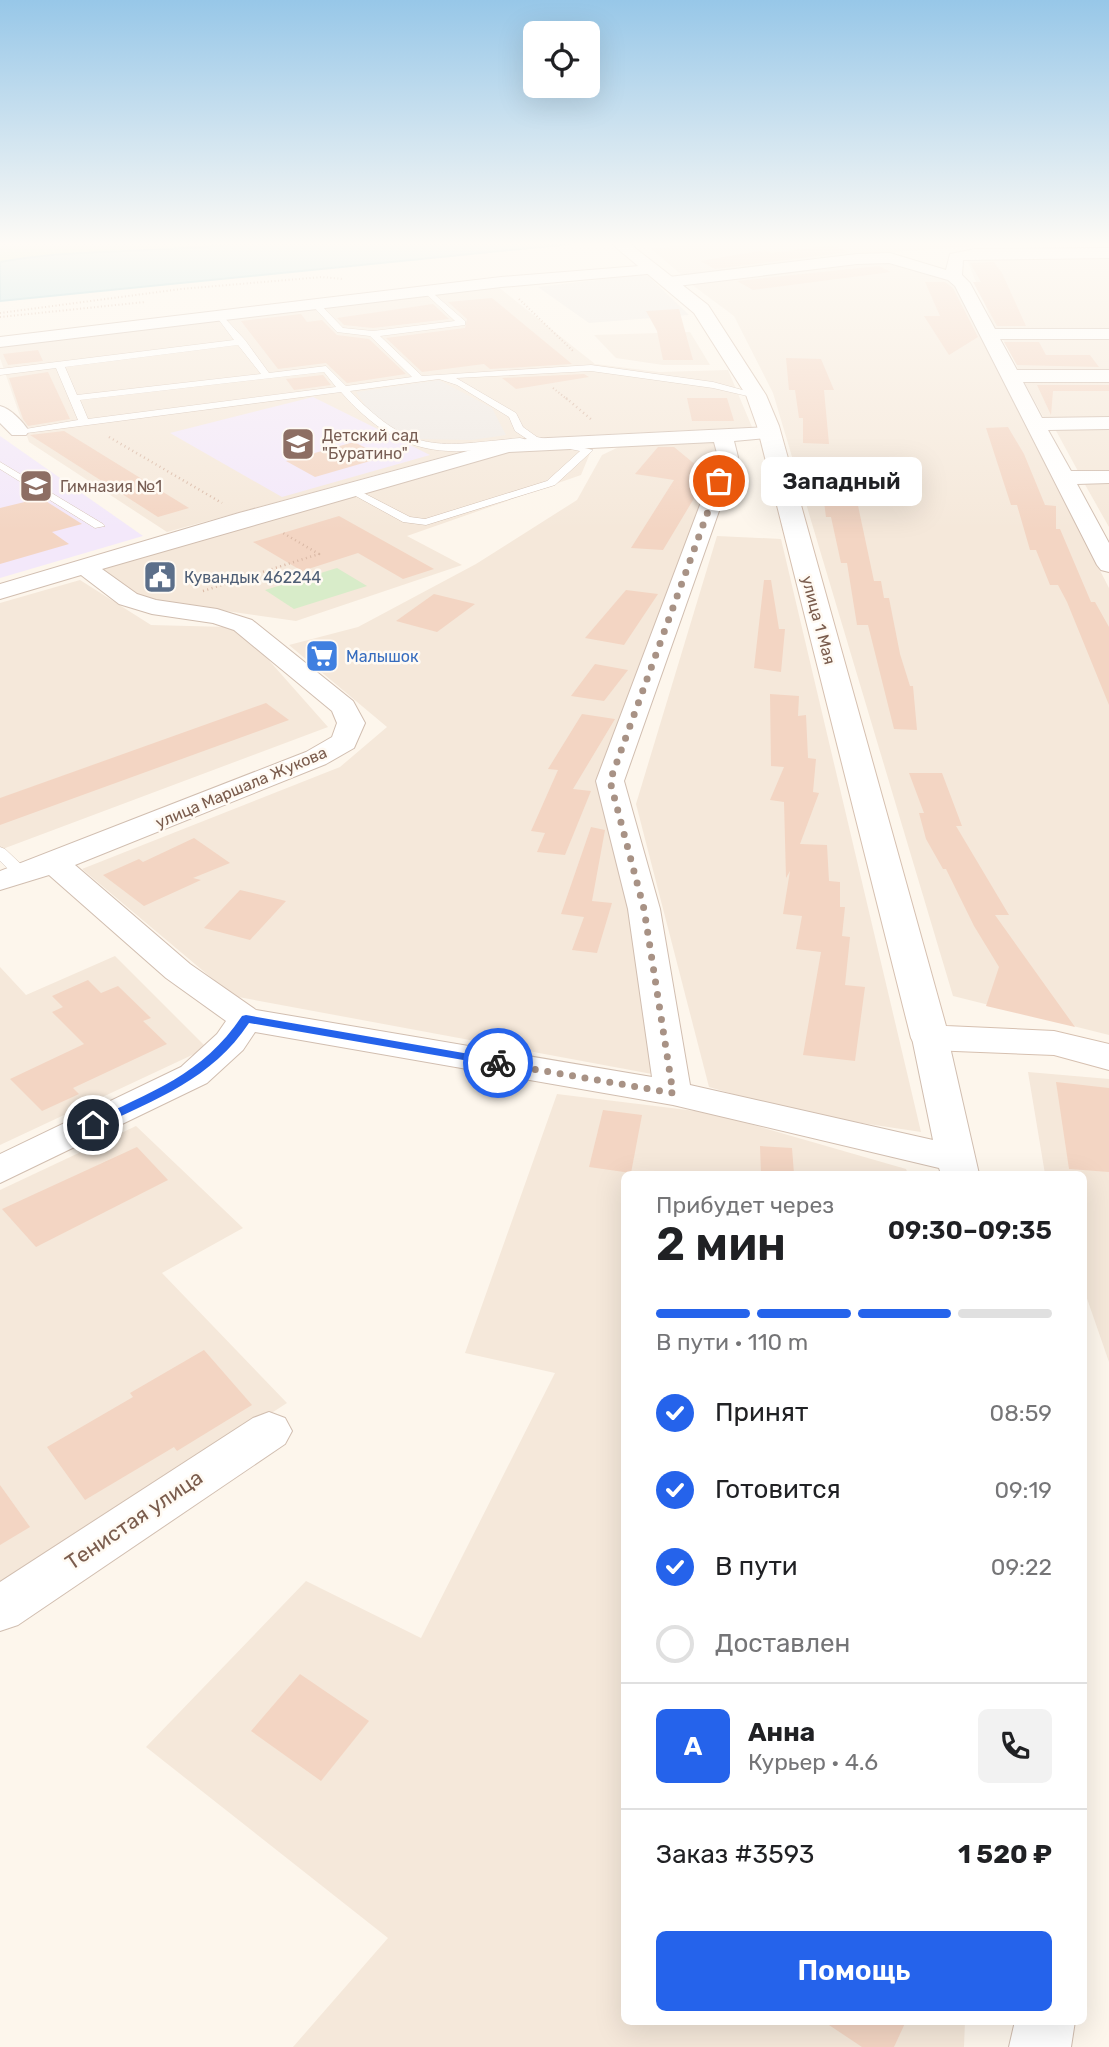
<!DOCTYPE html>
<html lang="ru">
<meta charset="utf-8">
<style>
:root{--surface:#fff;--page:#f2f2f2;--text:#202124;--muted:#757577;--line:#e0e0e0;--accent:#2563eb}
body{margin:0;font-family:Rubik,sans-serif;background:var(--page);color:var(--text);height:100vh;display:flex;flex-direction:column;font-size:26px;white-space:nowrap}
*{box-sizing:border-box;margin:0}
p{font-size:23px;color:var(--muted)}
.icon{flex:none;width:38px;height:38px;fill:none;stroke:currentColor;stroke-width:2;stroke-linecap:round;stroke-linejoin:round}
.map{position:relative;flex:1;overflow:hidden}
.sheet{position:absolute;left:621px;top:1171px;width:466px;height:854px;display:flex;flex-direction:column;background:var(--surface);border-radius:10px;box-shadow:0 7px 28px #0002}
.sheet>*{flex:none}
.fabs{position:absolute;left:523px;top:21px;display:grid;gap:14px}
.fabs a{display:grid;place-items:center;width:77px;height:77px;border-radius:10px;background:var(--surface);box-shadow:0 7px 28px #0002;font-size:35px}
.pin{position:absolute;display:grid;place-items:center;width:60px;height:60px;color:#fff;margin:-30px;border:4px solid #fff;border-radius:50%;box-shadow:0 2px 7px #0007}
.courier{position:absolute;display:grid;place-items:center;width:70px;height:70px;margin:-35px;border:5px solid #2563eb;border-radius:50%;background:#fff;color:#222;box-shadow:0 2px 9px #0007}
.bubble{position:absolute;height:49px;border-radius:10px;background:var(--surface);box-shadow:0 7px 28px #0002;font-size:23px;font-weight:600;line-height:49px;text-align:center}
.headline em{font-style:normal;font-weight:600}
.headline div{display:flex;flex-direction:column-reverse}
.headline{display:flex;align-items:center;justify-content:space-between;height:119px;padding:0 35px}
h1{font-size:46px;font-weight:600;line-height:52px}
.bar{display:grid;grid-template-columns:repeat(4,1fr);gap:10px 7px;align-content:center;height:84px;padding:0 35px}
.bar i{height:9px;border-radius:5px;background:var(--line)}
.bar .current{background:var(--accent)}
.bar p{grid-column:span 4}
.line{display:flex;align-items:center;gap:18px;padding:0 35px;border-top:2px solid var(--line)}
.line div{flex:1}
.round{display:grid;place-items:center;flex:none;width:74px;height:74px;border-radius:10px;background:var(--page)}
ol{padding:0 35px;list-style:none}
li{display:flex;align-items:center;gap:21px;height:77px}
li p{margin-inline-start:auto}
li .icon{padding:7px;border-radius:50%;background:var(--accent);color:#fff;stroke-width:4}
li:last-child{color:var(--muted)}
li i{width:38px;height:38px;border:4px solid var(--line);border-radius:50%}
.primary-button{display:flex;gap:14px;margin-top:auto;padding:14px 35px}
.primary-button a{flex:1;height:80px;border-radius:10px;background:var(--accent);color:#fff;font-size:28px;font-weight:600;line-height:80px;text-align:center}
.map>svg:first-child{display:block}
</style>
<div class="map">
<svg width="1109" height="2047" viewBox="0 0 1109 2047">
<rect width="100%" height="100%" fill="#fdf6ec"/>
<!-- residential -->
<g fill="#f5e8da">
<path d="M688 244H1009L906 251 682 275 651 249Z"/>
<path d="M966 257H1109V330H995Z"/>
<path d="M883 262 904 265 952 282 1109 588V1035L953 996 773 393 734 316 691 284Z"/>
<path d="M497 286 595 364 659 372 728 370 752 427 507 439 167 532 29 442 0 358V345Z"/>
<path d="M690 332 710 365H663L616 358 594 335Z"/>
<path d="M1001 336 1109 337V372H1020Z"/>
<path d="M1022 378H1109V419L1045 420Z"/>
<path d="M1109 426V473H1079L1054 427Z"/>
<path d="M718 440 724 456 599 781 632 904 652 1074 233 996 82 869 340 767 387 727 289 645 358 627 476 564 577 500 602 455 621 446Z"/>
<path d="M593 446 581 475 407 536 462 565 296 621 141 599 101 568 518 449Z"/>
<path d="M1109 480V527L1083 481Z"/>
<path d="M717 536 781 539 921 1132 802 1114 709 1087 636 804Z"/>
<path d="M80 580 151 625 228 627 250 639 328 727 0 850V603Z"/>
<path d="M115 956 207 1048 0 1145V967L26 995Z"/>
<path d="M1028 1072 1109 1079V1362L1083 1287V1174H1045Z"/>
<path d="M557 1094 712 1113 906 1169 908 1174H625V2021H965L964 2047H293L388 1938 146 1747 306 1581 421 1638 555 1373 465 1353Z"/>
<path d="M136 1126 243 1228 162 1273 287 1403 0 1588V1190Z"/>
</g>
<!-- industrial -->
<g fill="#efe9e4">
<path d="M646 274 689 315 589 323 538 287Z"/>
<path d="M439 380 492 408 506 435 472 440 414 439 398 434 369 411 356 392Z"/>
</g>
<!-- education -->
<g fill="#f3e8fa">
<path d="M313 397 430 455 282 497 170 433Z"/>
<path d="M0 436 143 536 0 578Z"/>
</g>
<!-- green -->
<g fill="#d8ecc9">
<path d="M0 244H234C156 250 77 248 0 262Z"/>
<path d="M337 568 367 586 294 609 265 590Z"/>
</g>
<!-- water -->
<path fill="#bfe3e8" stroke="#a5d3da" stroke-width="2" d="M234 244H571L0 301V262C77 248 156 253 234 244Z"/>
<!-- building -->
<g fill="#f3d5c3">
<path d="M832 245 849 252 715 269 700 261 765 250 772 253Z"/>
<path d="M994 262 1002 273 1026 326H997L973 282H981L970 263Z"/>
<path d="M879 266 891 272 753 290 737 281Z"/>
<path d="M925 282H945L953 288 978 337 949 355 924 316H940Z"/>
<path d="M492 298 572 364 490 369 484 364 422 372 386 338 465 328 467 319 448 302Z"/>
<path d="M433 304 449 319 373 328 344 325 337 318Z"/>
<path d="M679 309 693 360H663L657 331 646 311Z"/>
<path d="M301 314 307 322 322 320 337 335 369 339 406 374 347 383 326 363 278 369 241 321Z"/>
<path d="M1004 342H1039L1046 355H1090L1099 367 1017 365Z"/>
<path d="M38 350 43 361 8 365 3 354Z"/>
<path d="M786 358 821 359 834 390H824L829 444 803 443V418H799L795 390H789Z"/>
<path d="M48 372 70 419 28 426 23 419 9 378Z"/>
<path d="M584 374 589 377 516 389 502 378Z"/>
<path d="M323 375 331 385 294 390 286 379Z"/>
<path d="M1037 385H1109V391H1053L1051 415Z"/>
<path d="M687 398H727L734 421H692Z"/>
<path d="M1008 427 1024 454 1045 505 1056 506V529H1060L1091 602H1095L1109 627V705L1067 602 1058 585H1050L1036 550H1030L1017 505H1011L986 428Z"/>
<path d="M64 431 189 508 158 517 30 435Z"/>
<path d="M354 442 384 457 315 477 286 461Z"/>
<path d="M658 447H674L708 475 663 550 631 548 674 480 635 474Z"/>
<path d="M819 468 841 469 842 481 853 482 874 581H881L884 598H889L900 654 910 686H913L917 730 894 729 868 625H857L847 563H841L831 517H826L824 502H819Z"/>
<path d="M41 498 82 524 52 532 69 544 0 564V508Z"/>
<path d="M339 516 434 569 403 579 358 553 302 571 253 542Z"/>
<path d="M764 580H771L779 629H785L781 672 754 668Z"/>
<path d="M626 590 658 594 624 645 585 638Z"/>
<path d="M434 594 475 604 437 632 396 621Z"/>
<path d="M595 664 628 670 604 701 571 696Z"/>
<path d="M770 694 799 696 798 716 806 715 808 758 816 759 813 792 819 793 800 844 827 845 829 881 840 882V907H845L842 936 850 937 845 985 865 987 855 1061 803 1055 821 952 796 949 802 916 783 914 790 871 786 878 784 802 770 800 784 767 771 766Z"/>
<path d="M266 703 289 720 0 825V798Z"/>
<path d="M582 714 615 719 573 789 591 791 565 855 537 852 545 833 531 831 558 770 548 769Z"/>
<path d="M909 773H942L962 826H956L1009 915H995L1075 1027 986 1006 999 967 974 926 946 869H943L926 839 919 813H924Z"/>
<path d="M591 827 605 830 592 901 612 903 597 953 572 950 584 917 561 914Z"/>
<path d="M194 838 230 863 193 878 201 880 144 906 103 875 139 859 143 862Z"/>
<path d="M240 890 286 901 250 940 204 928Z"/>
<path d="M88 980 101 993 118 986 151 1018 143 1021 167 1044 73 1088 79 1094 42 1111 10 1079 84 1044 52 1012 63 1007 52 996Z"/>
<path d="M1056 1082 1109 1088V1172L1069 1169Z"/>
<path d="M603 1110 642 1115 631 1173 589 1167Z"/>
<path d="M760 1146 792 1148 794 1174H761Z"/>
<path d="M137 1147 168 1180 36 1247 2 1209Z"/>
<path d="M204 1350 252 1405 177 1451 174 1447 85 1500 47 1447 133 1397 130 1393Z"/>
<path d="M0 1485 30 1527 0 1545Z"/>
<path d="M300 1674 369 1721 321 1781 251 1731Z"/>
<path d="M823 2021H906L894 2047H862Z"/>
</g>
<g fill="none" stroke-linecap="round" stroke-linejoin="round">
<defs>
<g id="service">
<path d="M427 288 465 321V325L380 336 422 376 591 365 713 382 761 395 756 398 713 388 591 371 456 378 516 413 523 427 537 437 593 450 555 485 426 525 403 522 343 489 352 487 410 517 425 519 547 481 580 451 530 441 515 431 509 417 457 385 439 379 350 391C412 456 438 446 520 438L524 439V443C442 459 398 456 341 392L19 434 14 431 78 420 56 368 0 375V369L234 340 216 316 220 313 245 340 269 373 326 366 346 386 412 377 370 336 337 332 311 304 318 302 343 328 373 331 455 321 424 292ZM238 345 261 374 77 395 65 367ZM324 372 336 387 88 419 80 400Z"/>
<path d="M0 462 103 524 105 526 95 528 0 469Z"/>
<path d="M0 847 5 849 27 870 29 873 27 876H15L0 861Z"/>
</g>
<g id="minor">
<path d="M1109 248V258L963 260 962 275 970 283 995 329H1109V339H1000L1017 370H1109V382H1023L1042 418 1109 417V429L1048 430 1071 471H1109V483L1077 484 1109 543V572L1101 570 1097 565 955 286 948 280 889 263 857 264 669 287 661 282 669 277 857 254 890 253 946 270 950 254 975 249Z"/>
<path d="M652 265 660 270 658 273 501 287 0 347V337L501 277Z"/>
<path d="M0 406C11 409 22 421 29 431L26 435H12L0 423Z"/>
<path d="M769 427 776 429 779 433 776 437 734 441 738 457 624 781 660 909 690 1085 933 1140 912 1038 917 1030 930 1027 943 1030 948 1038 979 1174H941L939 1168 673 1105 255 1032 243 1050 207 1083 0 1183V1154L181 1067 217 1034 226 1021 166 978 49 875 0 890V871L306 752 332 737 337 723 332 711 234 630 213 623 152 614 119 604 81 575 0 599V584L239 513 508 440ZM714 442 718 457 596 781 628 909 652 1077 256 1010 190 964 75 865 326 764 354 748 365 723 353 701 252 620 217 609 156 600 137 594 102 569 509 452Z"/>
<path d="M269 1412 285 1418 292 1431 285 1444 18 1625 0 1631V1582L253 1418Z"/>
<path d="M1015 2021H1075L1071 2047H1009Z"/>
</g>
<path id="secondary" d="M612 244H630L708 305 766 395 779 426 946 1026 1054 1031 1109 1044V1070L1054 1055 930 1050 916 1047 911 1038 757 426 746 395 694 313Z"/>
</defs>
<!-- service casing -->
<use href="#service" stroke="#d1beb0" stroke-width="1"/>
<!-- minor casing -->
<use href="#minor" stroke="#d1beb0" stroke-width="2"/>
<!-- secondary casing -->
<use href="#secondary" stroke="#d6c0b0" stroke-width="2"/>
<!-- path-far1 -->
<g stroke="#d9b8a5" stroke-width="2" stroke-dasharray="1 2.5" stroke-linecap="butt">
<path d="M519 299 573 351"/>
<path d="M0 313 181 289 322 277 343 279"/>
<path d="M0 317 145 302"/>
<path d="M553 388 568 400"/>
</g>
<!-- path -->
<g stroke="#d9b8a5" stroke-width="2.5" stroke-dasharray="1 3.5" stroke-linecap="butt">
<path d="M566 398 592 420"/>
<path d="M109 437 222 503"/>
<path d="M203 591 319 554 283 533"/>
</g>
<!-- service -->
<use href="#service" fill="#fff" fill-rule="evenodd"/>
<!-- minor -->
<use href="#minor" fill="#fff" fill-rule="evenodd"/>
<!-- secondary -->
<use href="#secondary" fill="#fff" fill-rule="evenodd"/>
</g>
<!-- sky -->
<linearGradient id="sky" x2="0" y2="1"><stop stop-color="#97c7e8"/><stop offset="0.46" stop-color="#fefbf6"/><stop offset="1" stop-color="#fefbf6" stop-opacity="0"/></linearGradient>
<rect width="1109" height="530" fill="url(#sky)"/>
<!-- route -->
<path fill="#2563eb" d="M246 1015 498 1059 504 1063 498 1066 249 1023C212 1079 156 1099 98 1127H89V1122C150 1092 203 1075 242 1016Z"/>
<g fill="none" stroke-linecap="round" stroke-linejoin="round">
<!-- done -->
<path stroke="#a89285" stroke-width="7" stroke-dasharray="0 12.6" d="M498 1063 673 1093 644 909 610 781 719 481"/>
</g>
<!-- icons -->
<defs>
<symbol id="school-square" viewBox="-11 -11 22 22"><rect x="-9" y="-9" width="18" height="18" rx="4" fill="#8d6e63" stroke="#fffaf3"/><path d="M0-5L7-2L0 1L-7-2ZM-4 1L0 2.5L4 1V4Q0 6-4 4Z" fill="#fff"/></symbol>
<symbol id="civic-square" viewBox="-11 -11 22 22"><rect x="-9" y="-9" width="18" height="18" rx="4" fill="#5c6f8a" stroke="#fffaf3"/><path d="M-.6-6.5H3V-4.5H.6V-3L4-1V1h2V6H-6V1h2V-1L-.6-3ZM-1.2 2.5V6h2.4V2.5Z" fill="#fff"/></symbol>
<symbol id="supermarket-square" viewBox="-11 -11 22 22"><rect x="-9" y="-9" width="18" height="18" rx="4" fill="#3f7fe0" stroke="#fffaf3"/><path d="M-6-5.5h2.5l.6 2H6L4.5 2H-2.5L-4.4-4H-6ZM-1.5 3.2a1.3 1.3 0 1 0 .1 0ZM3 3.2a1.3 1.3 0 1 0 .1 0Z" fill="#fff"/></symbol>
</defs>
<g fill-rule="evenodd">
<use href="#school-square" x="279" y="425" width="38" height="38"/>
<use href="#school-square" x="17" y="467" width="38" height="38"/>
<use href="#civic-square" x="141" y="558" width="38" height="38"/>
<use href="#supermarket-square" x="303" y="637" width="38" height="38"/>
</g>
<g text-anchor="middle" stroke-width="5" stroke-linejoin="round" paint-order="stroke">
<!-- far-education labels -->
<g font-size="16" fill="#785e54" stroke="#fffaf3" text-anchor="start">
<text x="322" y="441">Детский сад<tspan x="322" dy="18">"Буратино"</tspan></text>
<text x="60" y="492">Гимназия №1</text>
</g>
<!-- far-service labels -->
<g font-size="16" fill="#4e5e75" stroke="#fffaf3" text-anchor="start">
<text x="184" y="583">Кувандык 462244</text>
</g>
<!-- far-street labels -->
<g font-size="16" fill="#7a5c4d" stroke="#fffaf3">
<text transform="translate(819 620) rotate(75)" y="6">улица 1 Мая</text>
<text transform="translate(241 787) rotate(-23)" y="6">улица Маршала Жукова</text>
</g>
<!-- far-shop labels -->
<g font-size="16" fill="#366cbe" stroke="#fffaf3" text-anchor="start">
<text x="346" y="662">Малышок</text>
</g>
<!-- near-street labels -->
<g font-size="21" fill="#7a5c4d" stroke="#fffaf3">
<text transform="translate(134 1520) rotate(-34)" y="7">Тенистая улица</text>
</g>
</g>
</svg>
<div class="fabs">
<a><svg class="icon" aria-label="locate" viewBox="0 0 24 24"><circle cx="12" cy="12" r="6"/><path d="M12 2v4M12 18v4M2 12h4M18 12h4"/></svg></a>
</div>
<div class="pin" style="left:719px;top:481px;background:#ea580c"><svg class="icon" aria-label="bag" viewBox="0 0 24 24"><path d="M5 8h14l-1 12H6zM9 8a3 3 0 0 1 6 0"/></svg></div>
<div class="pin" style="left:93px;top:1125px;background:#1f2937"><svg class="icon" aria-label="home" viewBox="0 0 24 24"><path d="M3 11l9-7 9 7M6 9v11h12V9"/></svg></div>
<div class="courier" style="left:498px;top:1063px"><svg class="icon" aria-label="bike" viewBox="0 0 24 24"><circle cx="6" cy="16" r="4"/><circle cx="18" cy="16" r="4"/><path d="M6 16l4-8h5l3 8M10 8l3 8H6M13 5h3"/></svg></div>
<div class="bubble" style="left:761px;top:457px;width:161px">Западный</div>
<section class="sheet">
<div class="headline"><div><h1>2 мин</h1><p>Прибудет через</p></div><em>09:30–09:35</em></div>
<div class="bar"><i class="current"></i><i class="current"></i><i class="current"></i><i></i><p>В пути · 110 m</p></div>
<ol>
<li><svg class="icon" aria-label="check" viewBox="0 0 24 24"><path d="M5 12l5 5 9-10"/></svg>Принят<p>08:59</p></li>
<li><svg class="icon" aria-label="check" viewBox="0 0 24 24"><path d="M5 12l5 5 9-10"/></svg>Готовится<p>09:19</p></li>
<li><svg class="icon" aria-label="check" viewBox="0 0 24 24"><path d="M5 12l5 5 9-10"/></svg>В пути<p>09:22</p></li>
<li><i></i>Доставлен</li>
</ol>
<div class="line" style="height:126px"><b class="round" style="background:var(--accent);color:#fff">А</b><div><b>Анна</b><p>Курьер · 4.6</p></div><a class="round"><svg class="icon" aria-label="phone" viewBox="0 0 24 24"><path d="M5 4h4l2 5-3 2q2 4 5 5l2-3 5 2v4C11 20 4 13 5 4z"/></svg></a></div>
<div class="line" style="height:91px"><div>Заказ #3593</div><b>1 520 ₽</b></div>
<div class="primary-button"><a>Помощь</a></div>
</section>
</div>
